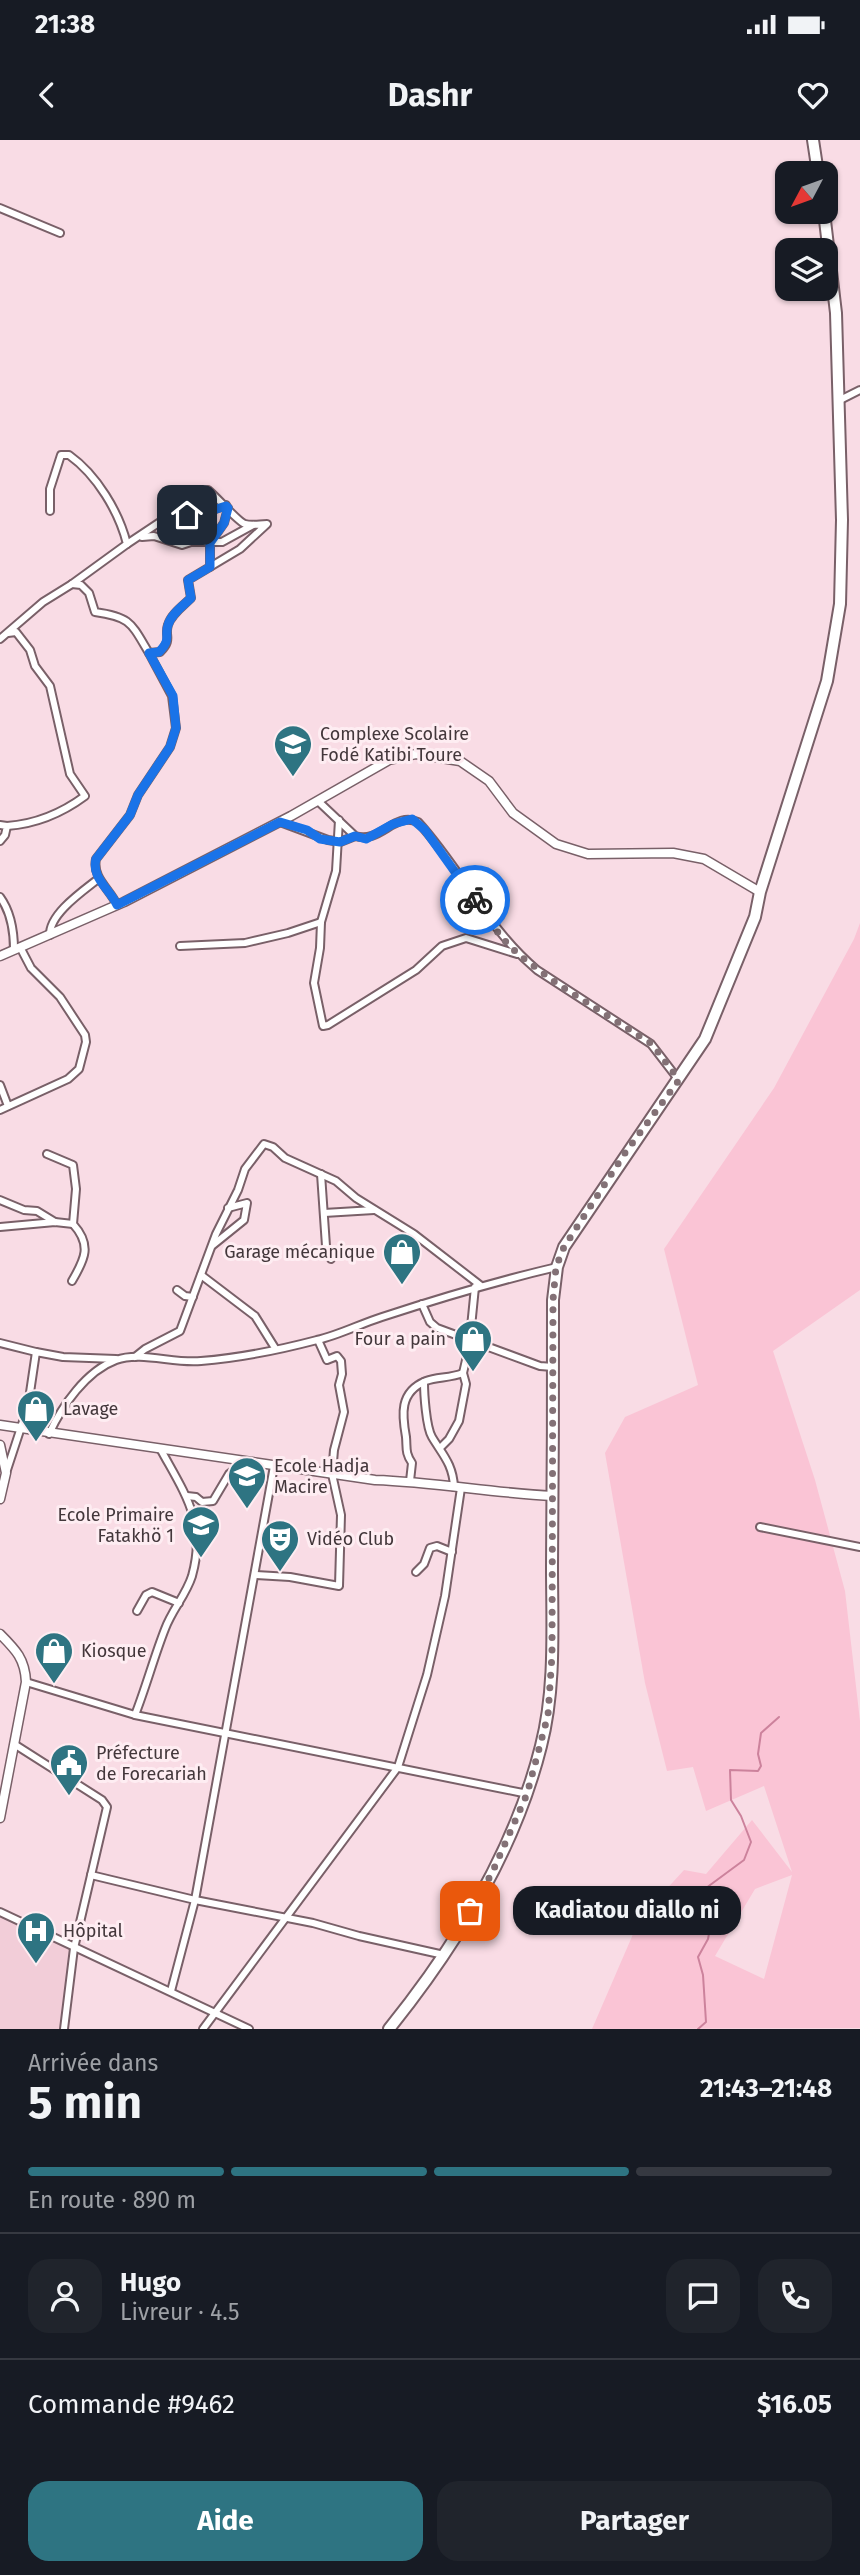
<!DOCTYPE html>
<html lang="fr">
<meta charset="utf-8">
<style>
:root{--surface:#171b24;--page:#20242c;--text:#f1f3f6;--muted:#9ea1a6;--line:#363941;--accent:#2e7482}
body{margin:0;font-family:"Fira Sans",sans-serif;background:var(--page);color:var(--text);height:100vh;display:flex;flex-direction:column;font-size:26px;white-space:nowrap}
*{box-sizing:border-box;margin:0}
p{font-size:23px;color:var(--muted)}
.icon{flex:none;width:38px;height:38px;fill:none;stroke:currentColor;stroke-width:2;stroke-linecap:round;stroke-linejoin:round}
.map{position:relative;height:1889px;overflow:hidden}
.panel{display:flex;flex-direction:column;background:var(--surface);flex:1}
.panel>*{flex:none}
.needle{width:46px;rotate:229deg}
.tools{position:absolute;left:775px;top:21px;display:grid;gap:14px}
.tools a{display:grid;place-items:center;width:63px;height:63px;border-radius:14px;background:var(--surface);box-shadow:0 2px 5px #0004;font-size:35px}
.pin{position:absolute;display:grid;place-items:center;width:60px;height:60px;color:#fff;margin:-30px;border-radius:14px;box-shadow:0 4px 10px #0006}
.courier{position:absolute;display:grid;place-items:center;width:70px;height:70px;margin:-35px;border:5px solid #1a73e8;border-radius:50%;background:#fff;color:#222;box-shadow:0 2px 9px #0007}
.bubble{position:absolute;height:49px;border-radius:21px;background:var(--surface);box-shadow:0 2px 5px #0004;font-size:23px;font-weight:700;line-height:49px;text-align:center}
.head em{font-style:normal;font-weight:700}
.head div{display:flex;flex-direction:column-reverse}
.head{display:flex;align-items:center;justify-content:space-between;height:119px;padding:0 28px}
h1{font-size:46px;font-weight:700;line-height:52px}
.bar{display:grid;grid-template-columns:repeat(4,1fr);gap:10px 7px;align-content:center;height:84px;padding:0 28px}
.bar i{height:9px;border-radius:5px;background:var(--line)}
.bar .active{background:var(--accent)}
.bar p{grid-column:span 4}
.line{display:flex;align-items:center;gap:18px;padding:0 28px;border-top:2px solid var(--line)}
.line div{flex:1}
.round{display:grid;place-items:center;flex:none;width:74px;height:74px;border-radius:21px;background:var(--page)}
.primary-button{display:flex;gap:14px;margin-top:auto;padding:14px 28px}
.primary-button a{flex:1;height:80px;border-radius:21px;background:var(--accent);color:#fff;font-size:28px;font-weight:700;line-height:80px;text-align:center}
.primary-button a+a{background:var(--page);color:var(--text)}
.status{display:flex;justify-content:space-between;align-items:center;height:49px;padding:0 35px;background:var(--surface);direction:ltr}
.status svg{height:19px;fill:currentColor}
header{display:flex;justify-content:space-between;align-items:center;height:91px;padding:0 28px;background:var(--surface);font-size:32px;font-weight:700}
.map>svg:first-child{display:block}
</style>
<div class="status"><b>21:38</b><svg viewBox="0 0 49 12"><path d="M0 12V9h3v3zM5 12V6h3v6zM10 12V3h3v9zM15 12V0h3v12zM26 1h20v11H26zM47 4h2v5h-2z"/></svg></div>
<header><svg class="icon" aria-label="back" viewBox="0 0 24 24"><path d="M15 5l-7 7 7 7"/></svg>Dashr<svg class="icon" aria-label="heart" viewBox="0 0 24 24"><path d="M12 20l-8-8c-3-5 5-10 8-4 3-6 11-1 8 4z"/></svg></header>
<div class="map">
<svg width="860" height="1889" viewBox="0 0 860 1889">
<rect width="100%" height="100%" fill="#f9dce5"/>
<!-- built -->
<path fill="#f2cdd8" d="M0 1772 74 1808 64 1889H0Z"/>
<!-- green -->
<path fill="#fac4d5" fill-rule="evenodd" d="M860 783V1150L773 1211 815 1340 845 1451 860 1581V1888L592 1889 640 1778 684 1730 706 1734 752 1680 792 1732 764 1646 706 1671 693 1627 667 1631 645 1543 605 1313 625 1277 698 1245 664 1109 774 948 854 799ZM792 1735 764 1839 715 1816 755 1749Z"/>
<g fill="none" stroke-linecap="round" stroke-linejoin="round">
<!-- stream -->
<path stroke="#cc829c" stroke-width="2" d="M698 1889 706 1882 703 1835 698 1817 708 1799 711 1783 697 1764 702 1751 744 1720 751 1702 741 1676 731 1660 730 1630 758 1631 761 1626 758 1614 761 1593 779 1577"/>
<defs>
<g id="minor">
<path d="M0 68 60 93"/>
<path d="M838 261 860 250"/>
<path d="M172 373 207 372 226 365"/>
<path d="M142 397 154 396 182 405 191 402H222L253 385"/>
<path d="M210 427V403L224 383 228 368"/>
<path d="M72 444 81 445 89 453 95 472C131 477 131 483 149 513"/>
<path d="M0 499 43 462 72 444 127 404C119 372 97 335 69 315H61L50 349V371"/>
<path d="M318 661 355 696C381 704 394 671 418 682 462 730 486 787 537 830L651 904 678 939"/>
<path d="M339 680 336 731 321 782 320 808 314 843 323 886 328 885 416 830 442 806 466 798 517 814"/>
<path d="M280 682 328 700 340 702 355 696"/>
<path d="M0 685 7 686 5 695 0 701"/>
<path d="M7 686C36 684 62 673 85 656L70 634 50 546 35 526 30 510 16 492 8 493"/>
<path d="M0 757C11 772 14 792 14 810"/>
<path d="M117 765C110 749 92 738 96 719L130 675 138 655 170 607 176 588 172 556 149 513 160 512C173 499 164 496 168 485 171 474 183 466 191 458L188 440 240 409 267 384C260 384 252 386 245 384 238 382 217 357 208 350L127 404"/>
<path d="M50 795C49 774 83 751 98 739"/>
<path d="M180 806 245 803 288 793 321 782"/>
<path d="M0 945 8 966"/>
<path d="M0 970 68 939 79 929 86 902 85 895 60 857 31 828 20 807"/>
<path d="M47 1014 73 1025 76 1049 73 1084C92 1105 85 1119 72 1141"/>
<path d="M321 1034 326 1106 331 1119"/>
<path d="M0 1060 24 1070 37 1071 55 1082"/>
<path d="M324 1073 374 1070"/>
<path d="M0 1087 55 1082 73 1084"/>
<path d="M213 1105 244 1080 247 1063 228 1068"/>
<path d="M201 1135 255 1176 275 1208"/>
<path d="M177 1150 185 1156 193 1157"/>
<path d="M422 1164 430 1182 437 1188 540 1226 553 1227"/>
<path d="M0 1203 36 1212"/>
<path d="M135 1217 145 1209 180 1191 216 1094 238 1050 245 1029 264 1004 273 1007 285 1018 336 1041 356 1058 414 1094 480 1145"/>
<path d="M424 1242C424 1253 426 1287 432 1297 442 1314 453 1324 454 1347"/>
<path d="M49 1294C62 1266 86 1231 116 1220 141 1211 174 1224 201 1221 239 1218 279 1210 317 1200 339 1195 360 1184 382 1177 440 1158 497 1141 557 1127"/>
<path d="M441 1307 449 1299 459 1281 466 1244 463 1233 469 1207 475 1147"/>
<path d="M6 1333 28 1266 36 1212 63 1217 116 1219"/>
<path d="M410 1341 412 1323C405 1313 407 1308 406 1297 402 1275 399 1252 426 1241 437 1237 451 1238 463 1233"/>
<path d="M187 1356 196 1357 202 1362 213 1361 229 1334 244 1322"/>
<path d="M760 1387 860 1407"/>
<path d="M416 1432 424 1424 430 1408 437 1406 452 1412"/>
<path d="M256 1435 290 1437 339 1446 341 1375 332 1334 334 1310 344 1272 339 1245 342 1234 341 1221 337 1216 327 1220 318 1200"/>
<path d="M137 1471 146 1455 152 1452 179 1463"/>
<path d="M26 1542 135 1575 528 1654"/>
<path d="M135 1575C146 1547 154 1517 165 1489 172 1470 186 1455 192 1436 207 1383 185 1354 161 1310"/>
<path d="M14 1604 102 1660 107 1667 74 1808 64 1889"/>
<path d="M91 1735 195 1760 313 1783 359 1796 444 1815"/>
<path d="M0 1772 249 1889"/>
<path d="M171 1851 195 1760 274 1326"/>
<path d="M203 1889 398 1627 427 1535 445 1456 461 1348"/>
</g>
<g id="tertiary">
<path d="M0 816 124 762 291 676 389 620 416 614 460 621 489 641 513 673 556 704 588 714 673 713 704 719 760 752"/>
<path d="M0 1285 375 1340C435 1342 493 1353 553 1356"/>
<path d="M0 1305 6 1333 0 1359"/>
<path d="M0 1494C16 1510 25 1519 26 1542L0 1678"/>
</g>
<g id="trunk">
<path d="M813 0 818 33"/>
<path d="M389 1889C456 1806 515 1710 541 1606 556 1548 552 1485 552 1426 553 1337 553 1249 553 1160L557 1127 564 1107 705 899 755 777 760 752 827 541 840 464 842 380 836 173 824 72"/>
</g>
</defs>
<!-- minor casing -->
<use href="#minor" stroke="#796068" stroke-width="10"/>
<!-- tertiary casing -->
<use href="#tertiary" stroke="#796068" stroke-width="11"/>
<!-- trunk casing -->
<use href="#trunk" stroke="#796068" stroke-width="14"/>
<!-- minor -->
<use href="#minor" stroke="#fff" stroke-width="6"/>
<!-- tertiary -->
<use href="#tertiary" stroke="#fff" stroke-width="8"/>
<!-- trunk -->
<use href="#trunk" stroke="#fff" stroke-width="10"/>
</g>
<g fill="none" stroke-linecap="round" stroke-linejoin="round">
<!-- done -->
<path stroke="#837176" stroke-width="7" stroke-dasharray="0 12.6" d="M470 1771 492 1733 527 1654 548 1575 552 1515 553 1160 556 1127 564 1107 625 1013 679 940 652 904 559 845 519 815 502 798 475 760"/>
<!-- route -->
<path stroke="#1a73e8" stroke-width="9" d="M187 375 207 372 226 366 228 368 224 383 210 403V427L188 440 191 458C183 466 171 474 168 485 164 496 172 499 159 512L149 513 173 556 176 588 170 607 138 655 130 675 96 719C91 738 110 749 117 765L280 682 307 690 320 699 340 702 355 696 366 699 393 684 412 679 425 690 475 760"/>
</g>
<!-- icons -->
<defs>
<symbol id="school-pin" viewBox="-11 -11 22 30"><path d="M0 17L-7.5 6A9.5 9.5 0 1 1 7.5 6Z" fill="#2e7482" stroke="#feedf2"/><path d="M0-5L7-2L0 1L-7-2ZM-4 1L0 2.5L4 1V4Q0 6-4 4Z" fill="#fff"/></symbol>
<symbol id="shop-pin" viewBox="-11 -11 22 30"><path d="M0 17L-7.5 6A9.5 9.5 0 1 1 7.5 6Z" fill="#2e7482" stroke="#feedf2"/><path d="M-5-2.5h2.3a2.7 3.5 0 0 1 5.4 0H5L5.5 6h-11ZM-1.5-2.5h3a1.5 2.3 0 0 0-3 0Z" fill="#fff"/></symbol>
<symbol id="theatre-pin" viewBox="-11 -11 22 30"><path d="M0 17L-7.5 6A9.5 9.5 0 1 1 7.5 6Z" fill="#2e7482" stroke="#feedf2"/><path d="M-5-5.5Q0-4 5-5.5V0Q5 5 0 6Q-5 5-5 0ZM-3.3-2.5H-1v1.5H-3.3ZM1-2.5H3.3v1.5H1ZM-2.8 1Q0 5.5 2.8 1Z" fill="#fff"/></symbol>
<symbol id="civic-pin" viewBox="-11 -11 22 30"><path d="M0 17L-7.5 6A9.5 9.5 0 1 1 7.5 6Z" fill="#2e7482" stroke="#feedf2"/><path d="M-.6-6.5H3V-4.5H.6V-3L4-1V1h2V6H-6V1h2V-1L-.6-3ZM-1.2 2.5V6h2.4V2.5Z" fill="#fff"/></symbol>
<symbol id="hospital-pin" viewBox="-11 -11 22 30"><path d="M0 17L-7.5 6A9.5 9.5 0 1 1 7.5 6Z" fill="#2e7482" stroke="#feedf2"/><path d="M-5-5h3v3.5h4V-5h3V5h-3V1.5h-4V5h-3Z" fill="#fff"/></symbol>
</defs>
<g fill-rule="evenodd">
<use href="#school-pin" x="271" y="582" width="44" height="60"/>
<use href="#shop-pin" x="380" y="1090" width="44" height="60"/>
<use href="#shop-pin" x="451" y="1177" width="44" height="60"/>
<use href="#shop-pin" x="14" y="1247" width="44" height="60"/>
<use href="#school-pin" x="225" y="1314" width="44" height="60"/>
<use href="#school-pin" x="179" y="1363" width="44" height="60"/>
<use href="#theatre-pin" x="258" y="1377" width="44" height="60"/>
<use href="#shop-pin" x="32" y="1489" width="44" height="60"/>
<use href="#civic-pin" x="47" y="1601" width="44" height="60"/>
<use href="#hospital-pin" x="14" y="1769" width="44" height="60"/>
</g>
<g text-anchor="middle" stroke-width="6" stroke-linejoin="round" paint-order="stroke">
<!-- poi labels -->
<g font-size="18" fill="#43373b" stroke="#feedf2" text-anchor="start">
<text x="320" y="600">Complexe Scolaire<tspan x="320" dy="21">Fodé Katibi Toure</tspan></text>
<text x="375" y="1118" text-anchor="end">Garage mécanique</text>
<text x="446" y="1205" text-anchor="end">Four a pain</text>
<text x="63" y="1275">Lavage</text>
<text x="274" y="1332">Ecole Hadja<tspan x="274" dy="21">Macire</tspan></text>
<text x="174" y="1381" text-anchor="end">Ecole Primaire<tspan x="174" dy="21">Fatakhö 1</tspan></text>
<text x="307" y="1405">Vidéo Club</text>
<text x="81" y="1517">Kiosque</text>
<text x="96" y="1619">Préfecture<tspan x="96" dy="21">de Forecariah</tspan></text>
<text x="63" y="1797">Hôpital</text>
</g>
</g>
</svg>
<div class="tools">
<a><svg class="needle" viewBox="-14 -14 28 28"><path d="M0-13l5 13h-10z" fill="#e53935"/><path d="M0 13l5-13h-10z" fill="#9ea1a6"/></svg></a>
<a><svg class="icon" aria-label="layers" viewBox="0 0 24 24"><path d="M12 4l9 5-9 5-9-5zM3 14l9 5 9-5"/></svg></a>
</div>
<div class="pin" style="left:470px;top:1771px;background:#ea580c"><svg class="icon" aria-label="bag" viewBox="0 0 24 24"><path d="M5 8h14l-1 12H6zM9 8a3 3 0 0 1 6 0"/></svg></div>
<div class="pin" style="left:187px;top:375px;background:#1f2937"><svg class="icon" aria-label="home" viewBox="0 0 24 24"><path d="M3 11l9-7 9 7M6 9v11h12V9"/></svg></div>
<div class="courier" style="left:475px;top:760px"><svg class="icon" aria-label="bike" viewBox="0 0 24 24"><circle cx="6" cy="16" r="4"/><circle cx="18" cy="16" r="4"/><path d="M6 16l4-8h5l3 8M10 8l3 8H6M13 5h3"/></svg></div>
<div class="bubble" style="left:513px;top:1746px;width:228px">Kadiatou diallo ni</div>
</div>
<section class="panel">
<div class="head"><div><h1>5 min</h1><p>Arrivée dans</p></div><em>21:43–21:48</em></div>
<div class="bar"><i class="active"></i><i class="active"></i><i class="active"></i><i></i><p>En route · 890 m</p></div>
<div class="line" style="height:126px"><a class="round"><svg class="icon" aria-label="person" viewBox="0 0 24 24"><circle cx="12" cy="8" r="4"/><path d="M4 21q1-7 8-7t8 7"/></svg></a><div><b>Hugo</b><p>Livreur · 4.5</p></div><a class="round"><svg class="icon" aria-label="chat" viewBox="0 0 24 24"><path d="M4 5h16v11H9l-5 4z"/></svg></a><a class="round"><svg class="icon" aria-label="phone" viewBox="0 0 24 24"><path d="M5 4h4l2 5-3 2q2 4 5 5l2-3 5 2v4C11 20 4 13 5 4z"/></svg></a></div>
<div class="line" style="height:91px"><div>Commande #9462</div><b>$16.05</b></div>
<div class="primary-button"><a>Aide</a><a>Partager</a></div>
</section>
